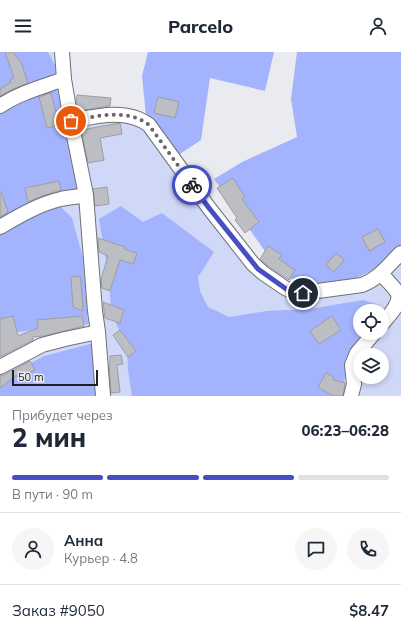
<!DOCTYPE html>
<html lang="ru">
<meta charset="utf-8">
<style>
:root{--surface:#fff;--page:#f6f6f7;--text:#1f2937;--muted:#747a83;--line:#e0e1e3;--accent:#454ec3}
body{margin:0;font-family:Mulish,sans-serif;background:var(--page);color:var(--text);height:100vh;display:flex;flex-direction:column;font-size:15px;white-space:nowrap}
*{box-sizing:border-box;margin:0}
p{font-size:13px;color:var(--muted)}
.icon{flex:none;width:22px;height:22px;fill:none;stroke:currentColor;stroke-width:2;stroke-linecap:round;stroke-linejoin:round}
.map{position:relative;height:344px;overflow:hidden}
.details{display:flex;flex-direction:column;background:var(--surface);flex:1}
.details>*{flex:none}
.fabs{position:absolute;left:353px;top:252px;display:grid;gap:8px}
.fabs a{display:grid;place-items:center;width:36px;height:36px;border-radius:50%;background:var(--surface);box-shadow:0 2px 6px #0003;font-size:20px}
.scale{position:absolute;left:12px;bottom:10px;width:86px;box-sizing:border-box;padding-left:4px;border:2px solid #202022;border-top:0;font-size:11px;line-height:14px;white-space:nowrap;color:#202022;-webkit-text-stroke:3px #eaebf1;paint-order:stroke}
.pin{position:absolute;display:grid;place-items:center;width:34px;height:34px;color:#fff;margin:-17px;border:2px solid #fff;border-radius:50%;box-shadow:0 1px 4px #0007}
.courier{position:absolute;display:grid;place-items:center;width:40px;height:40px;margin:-20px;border:3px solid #454ec3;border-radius:50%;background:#fff;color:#222;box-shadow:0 1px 5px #0007}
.headline em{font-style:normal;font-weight:800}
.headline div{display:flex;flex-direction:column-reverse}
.headline{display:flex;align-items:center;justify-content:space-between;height:68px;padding:0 12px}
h1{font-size:26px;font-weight:800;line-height:30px}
.bar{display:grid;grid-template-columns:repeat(4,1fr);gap:6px 4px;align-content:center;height:48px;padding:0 12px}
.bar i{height:5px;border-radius:3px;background:var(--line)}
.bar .current{background:var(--accent)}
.bar p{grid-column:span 4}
.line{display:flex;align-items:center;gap:10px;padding:0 12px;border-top:1px solid var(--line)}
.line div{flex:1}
.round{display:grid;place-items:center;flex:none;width:42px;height:42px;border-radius:21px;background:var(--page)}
header{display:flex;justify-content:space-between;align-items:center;height:52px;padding:0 12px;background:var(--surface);font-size:18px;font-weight:800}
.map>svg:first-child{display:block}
</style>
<header><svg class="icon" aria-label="menu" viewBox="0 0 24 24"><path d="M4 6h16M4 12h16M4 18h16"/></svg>Parcelo<svg class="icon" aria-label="person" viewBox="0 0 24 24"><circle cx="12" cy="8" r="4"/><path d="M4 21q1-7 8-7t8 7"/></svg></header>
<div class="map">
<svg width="401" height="344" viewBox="0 0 401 344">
<rect width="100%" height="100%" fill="#eaebf1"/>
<!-- green -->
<path fill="#d0d8f7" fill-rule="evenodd" d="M0 0H64L71 74 127 67 147 74 211 155 292 245 316 247 368 234 401 206V344H0ZM360 259H382V281H360ZM360 303H382V325H360Z"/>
<!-- forest -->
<g fill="#a3b3fd">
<path d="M0 0H48L61 25 54 31 71 74 83 142 0 171Z"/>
<path d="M148 0H274L265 39 210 26 201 88 174 106 147 74 142 24Z"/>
<path d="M297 0H401V197L386 212 350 229 306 233 281 222 214 127 242 110 297 85 291 47Z"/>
<path d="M59 153 72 166 83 206 88 272 0 282V182Z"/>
<path d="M121 154 143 170 162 161 214 200 198 225 200 239 208 255 229 265 267 259 310 257 363 248 379 253 378 259H360V281H369L352 301 340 344H132L128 318 127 296 111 260 109 226 99 167Z"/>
<path d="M94 291 99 344H0V328L44 304Z"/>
</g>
<!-- building -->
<g fill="#bcbec3" stroke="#9d9ea3">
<path d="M5 0H13L21 10 28 31 11 38 0 44V37L11 30 10 28 14 26Z"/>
<path d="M51 41 59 73 47 76 39 45Z"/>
<path d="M77 43 111 46 110 54 78 59 76 48Z"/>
<path d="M158 45 179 50 175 66 154 61Z"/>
<path d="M120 71 122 82 100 86 104 108 88 111 81 78Z"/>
<path d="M233 126 245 145 242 147 259 170 245 181 235 168 237 166 217 136Z"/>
<path d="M59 129 61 138 42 144 28 150 25 136Z"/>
<path d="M107 135 109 152 95 154 93 137Z"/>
<path d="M0 140H1L8 160 0 165Z"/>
<path d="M378 177 385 190 369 199 362 185Z"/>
<path d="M98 186 125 195 124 197 137 201 133 212 120 208 110 239 102 236 101 227 108 204 99 200Z"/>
<path d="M268 194 282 203 279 207 295 218 289 228 268 214 260 207Z"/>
<path d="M336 201 344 208 334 220 326 213Z"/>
<path d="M80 224 81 229 83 259 73 255 71 225Z"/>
<path d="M103 250 124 258 120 271 105 266Z"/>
<path d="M13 264 18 284 38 276 37 268 82 264 84 274 44 284 32 285 33 288 23 293 0 305V267Z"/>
<path d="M332 264 341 278 319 292 310 279Z"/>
<path d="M120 278 136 299 128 305 113 283Z"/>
<path d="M121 303 123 312 117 313 120 340 111 341 109 312H110V304Z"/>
<path d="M30 309 35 318 18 326 17 323 0 336V323H4Z"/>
<path d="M326 321 334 325 333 328 345 331 343 344H333L318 335Z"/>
</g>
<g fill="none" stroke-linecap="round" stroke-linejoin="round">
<defs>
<g id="minor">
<path d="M62 0 64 27 71 69 86 143 95 259 98 280 103 344"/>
<path d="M0 54C19 41 42 35 64 27"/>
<path d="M71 69C96 64 127 56 149 73L209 156 253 212 263 221 285 236 294 240 303 241 362 233C380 226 388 213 401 201"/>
<path d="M0 175C19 164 39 152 61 147 69 145 78 145 86 143"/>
<path d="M381 222C385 226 396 237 398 242 401 253 388 264 382 272"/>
<path d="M0 315 42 293 65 287 98 280"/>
<path d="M351 344 354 332 352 313 357 301 374 281"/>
</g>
</defs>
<!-- minor casing -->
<use href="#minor" stroke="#6f7074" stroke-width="16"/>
<!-- minor -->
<use href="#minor" stroke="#fff" stroke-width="14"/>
</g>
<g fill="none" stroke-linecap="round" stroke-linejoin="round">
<!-- done -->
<path stroke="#67676a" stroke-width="4" stroke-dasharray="0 7.2" d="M71 69C97 64 127 56 149 73L192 133"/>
<!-- route -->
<path stroke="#454ec3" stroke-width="5" d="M192 133 209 156 258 217 289 239 303 241"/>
</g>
</svg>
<div class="fabs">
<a><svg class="icon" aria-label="locate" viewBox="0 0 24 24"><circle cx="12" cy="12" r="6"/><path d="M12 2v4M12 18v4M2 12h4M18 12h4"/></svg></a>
<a><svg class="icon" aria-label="layers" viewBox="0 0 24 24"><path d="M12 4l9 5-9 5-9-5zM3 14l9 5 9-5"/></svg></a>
</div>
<div class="scale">50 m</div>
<div class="pin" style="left:71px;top:69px;background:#ea580c"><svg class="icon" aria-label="bag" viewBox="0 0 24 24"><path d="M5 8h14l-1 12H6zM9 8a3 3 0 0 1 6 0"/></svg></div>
<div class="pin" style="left:303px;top:241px;background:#1f2937"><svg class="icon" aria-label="home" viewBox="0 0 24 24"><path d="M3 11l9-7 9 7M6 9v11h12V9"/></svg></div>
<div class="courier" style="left:192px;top:133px"><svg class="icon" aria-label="bike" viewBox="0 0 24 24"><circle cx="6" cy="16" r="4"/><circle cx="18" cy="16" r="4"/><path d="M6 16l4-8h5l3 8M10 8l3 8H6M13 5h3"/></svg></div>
</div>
<section class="details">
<div class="headline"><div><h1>2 мин</h1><p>Прибудет через</p></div><em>06:23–06:28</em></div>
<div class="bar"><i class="current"></i><i class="current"></i><i class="current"></i><i></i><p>В пути · 90 m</p></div>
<div class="line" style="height:72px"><a class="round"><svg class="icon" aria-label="person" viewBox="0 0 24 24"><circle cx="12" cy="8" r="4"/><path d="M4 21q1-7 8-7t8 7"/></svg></a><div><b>Анна</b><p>Курьер · 4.8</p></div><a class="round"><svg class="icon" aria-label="chat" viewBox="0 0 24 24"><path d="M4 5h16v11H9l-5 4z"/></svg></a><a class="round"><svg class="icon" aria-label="phone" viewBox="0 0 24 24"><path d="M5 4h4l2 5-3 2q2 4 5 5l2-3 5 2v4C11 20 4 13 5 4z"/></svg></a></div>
<div class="line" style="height:52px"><div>Заказ #9050</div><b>$8.47</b></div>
</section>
